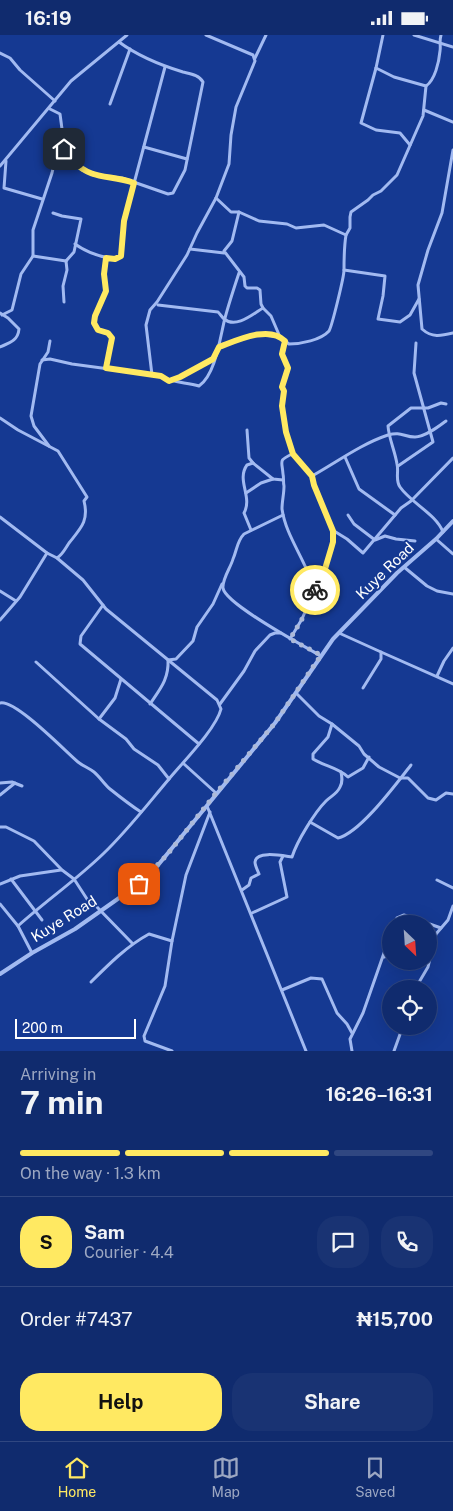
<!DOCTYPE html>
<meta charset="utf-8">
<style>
:root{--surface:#102b6e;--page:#193373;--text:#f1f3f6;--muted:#9ca7c2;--line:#304781;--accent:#ffe962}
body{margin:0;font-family:"Public Sans",sans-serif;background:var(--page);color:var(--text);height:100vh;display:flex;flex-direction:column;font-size:19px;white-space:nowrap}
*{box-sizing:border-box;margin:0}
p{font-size:16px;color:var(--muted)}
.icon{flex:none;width:28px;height:28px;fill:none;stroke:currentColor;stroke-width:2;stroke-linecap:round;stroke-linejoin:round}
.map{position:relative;height:1016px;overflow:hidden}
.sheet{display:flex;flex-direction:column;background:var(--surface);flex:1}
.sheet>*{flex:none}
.needle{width:32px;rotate:155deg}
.tools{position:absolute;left:382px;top:880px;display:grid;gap:10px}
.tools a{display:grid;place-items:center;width:55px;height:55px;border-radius:50%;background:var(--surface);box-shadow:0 5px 20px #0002,0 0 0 1px var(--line);font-size:25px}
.scale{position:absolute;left:15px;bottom:12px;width:121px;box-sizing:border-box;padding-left:5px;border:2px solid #fff;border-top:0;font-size:14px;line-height:18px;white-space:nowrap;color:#fff;-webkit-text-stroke:4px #153992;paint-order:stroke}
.pin{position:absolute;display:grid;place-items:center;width:42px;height:42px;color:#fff;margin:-21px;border-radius:10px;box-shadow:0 2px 8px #0006}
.courier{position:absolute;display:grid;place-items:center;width:50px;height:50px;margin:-25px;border:4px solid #ffe962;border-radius:50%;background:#fff;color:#222;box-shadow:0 1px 6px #0007}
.summary em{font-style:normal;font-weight:700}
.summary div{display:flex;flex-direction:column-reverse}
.summary{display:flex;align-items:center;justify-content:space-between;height:85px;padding:0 20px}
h1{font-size:32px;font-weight:700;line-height:38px}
.bar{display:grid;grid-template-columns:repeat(4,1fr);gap:8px 5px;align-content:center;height:60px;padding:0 20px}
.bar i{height:6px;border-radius:4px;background:var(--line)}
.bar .active{background:var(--accent)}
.bar p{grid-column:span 4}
.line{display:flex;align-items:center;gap:12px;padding:0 20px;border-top:1px solid var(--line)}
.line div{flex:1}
.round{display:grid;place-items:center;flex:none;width:52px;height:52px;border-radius:20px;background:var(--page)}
.cta{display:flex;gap:10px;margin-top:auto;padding:10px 20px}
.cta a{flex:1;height:58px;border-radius:20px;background:var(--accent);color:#111;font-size:20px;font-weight:700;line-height:58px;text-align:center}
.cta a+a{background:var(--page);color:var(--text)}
.status{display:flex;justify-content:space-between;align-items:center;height:35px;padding:0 25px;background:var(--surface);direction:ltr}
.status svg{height:14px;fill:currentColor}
.tab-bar{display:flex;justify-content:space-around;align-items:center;height:70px;border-top:1px solid var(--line);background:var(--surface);font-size:14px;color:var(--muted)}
.tab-bar a{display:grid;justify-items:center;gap:2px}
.tab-bar .active{color:var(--accent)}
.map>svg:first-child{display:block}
</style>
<div class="status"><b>16:19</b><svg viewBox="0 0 49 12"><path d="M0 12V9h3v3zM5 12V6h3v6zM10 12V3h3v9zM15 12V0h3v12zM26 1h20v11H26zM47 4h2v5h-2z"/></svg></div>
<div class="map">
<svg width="453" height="1016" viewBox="0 0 453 1016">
<rect width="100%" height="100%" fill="#153992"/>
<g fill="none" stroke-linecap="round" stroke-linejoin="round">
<!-- minor -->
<g stroke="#a2baf1" stroke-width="3">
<path d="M383 0 376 33 361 88 376 95 400 98 410 110"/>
<path d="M414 0 453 12"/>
<path d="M0 18 10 23 20 35 55 66"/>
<path d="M255 23 266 0"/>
<path d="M426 51C435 45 439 27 440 16 441 10 439 7 441 0"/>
<path d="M110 69 130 14"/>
<path d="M424 75 453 87"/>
<path d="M58 110 64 115 65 118 82 135 93 140 122 143 168 159 173 158 185 135 203 47C199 40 191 39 183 37 160 30 138 21 119 7"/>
<path d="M144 112 187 124"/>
<path d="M453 115 442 178 428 215 418 250 422 294C432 303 441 301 453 298"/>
<path d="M6 126 4 153 42 164"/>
<path d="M0 131 71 46 127 0"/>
<path d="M216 163 231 177H239L259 186 287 189 296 193 324 190 346 200 350 193V182L351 177 368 165 373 160 381 156 397 140 423 81 426 51 394 42 376 33"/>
<path d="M239 177 232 206 224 216 244 242 245 251 247 253H257L260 255 261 269 263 273 271 281 280 302 289 309C301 309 321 305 329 296 332 291 344 242 344 235 344 223 344 212 346 200"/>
<path d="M53 178 62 181 81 184 74 217 66 226"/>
<path d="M75 209C86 217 101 222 115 224L121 221 124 186 165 32"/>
<path d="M190 214 224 218"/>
<path d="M33 221 66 226"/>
<path d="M344 235 385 241 383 261 378 284 400 287 410 280 419 264"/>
<path d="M64 267 63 251 67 235 66 226"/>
<path d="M158 270 218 277C220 279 222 282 224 284 236 294 253 279 263 273"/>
<path d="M0 278 8 283 19 294C18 306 9 308 0 312"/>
<path d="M2 280 12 275 21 239 33 221V195L52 138 62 94 60 79 50 74"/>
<path d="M285 306 282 319 288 333 282 352 284 356 282 371 286 397 293 419 312 441 317 458 333 496V507L322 545 311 563 302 584 290 604"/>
<path d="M220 311 256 299 280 302"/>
<path d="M42 325 50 324 72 329 161 341C172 348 186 347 199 351 216 339 220 302 225 283 229 268 234 253 239 238"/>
<path d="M105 333 112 303 108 298 98 295 94 288 95 281 106 257 104 239 106 223"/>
<path d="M152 340 146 290 150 275 157 267 187 220 197 198 216 163 229 129 231 100 236 72 255 26 253 20 206 0"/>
<path d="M172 345 180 343 213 324"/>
<path d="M0 383 18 395 58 416 87 462 84 466C89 486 81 493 69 508 65 514 63 519 57 523"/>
<path d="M247 395 249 423 253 428 273 444 283 445"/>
<path d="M49 411 34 391 31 381 40 329 48 317 50 306"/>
<path d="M292 419C278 426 282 425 283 439 284 443 283 447 284 451 284 459 282 466 282 474 285 495 297 513 305 531L309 537 322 545"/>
<path d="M345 422 359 454 395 480"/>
<path d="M398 431 433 407 414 338 416 308"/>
<path d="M312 441C337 427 361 409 388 400 401 396 404 402 415 402 425 402 438 392 446 386"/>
<path d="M246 458 261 448 273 444"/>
<path d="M283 480 244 499C237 506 237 515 233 524 231 532 222 544 223 553 225 569 304 611 321 621"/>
<path d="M348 480 354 489 375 505 385 501 396 504 415 506"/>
<path d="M0 482 47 518 57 523 83 545 106 574 217 665 221 674C216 694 182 728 169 744 147 770 127 796 103 819 76 845 46 866 18 891L32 918"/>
<path d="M251 495 244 478C253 462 236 445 247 430L253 428"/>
<path d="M334 496 347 504 363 518 401 473 411 466 453 423"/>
<path d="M443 497C436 479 411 468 400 452 395 445 399 437 397 429 395 416 389 404 388 391L411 373H428L441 368 446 369"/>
<path d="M436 504 453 519"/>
<path d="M404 532 427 551 437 556 453 559"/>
<path d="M0 556 16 566"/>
<path d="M103 570 81 601 80 609 199 709"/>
<path d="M0 585 20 562 47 518"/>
<path d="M339 598 381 617V624L363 653"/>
<path d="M381 617 453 649"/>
<path d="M36 627 99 684 126 704 134 714 158 730 169 744"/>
<path d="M437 641 444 626 453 613"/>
<path d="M296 658 319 681 332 689 359 711 364 719 379 732 400 743H408L428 763 436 765 446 758 453 759"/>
<path d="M0 668C15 664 65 716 78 727 83 731 89 733 94 737 100 742 104 749 110 754 120 762 130 770 141 777"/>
<path d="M150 669C160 654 169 644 168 625L176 624 193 606 197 592 213 569 222 549"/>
<path d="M220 669 244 636 255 616 270 600 275 598H281"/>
<path d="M99 684 115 663 121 644"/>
<path d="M332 689 328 702 313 719V724C324 731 339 733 348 742L363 733 369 722"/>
<path d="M184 729 216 758"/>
<path d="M0 748 12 747 22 751"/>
<path d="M0 760 15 748"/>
<path d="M207 771 306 1016"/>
<path d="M310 787 338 803C360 798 396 749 411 730"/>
<path d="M0 792H6L34 806 62 835 74 844 87 864 96 871 132 908"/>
<path d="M11 844 42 885"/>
<path d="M437 845 453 853"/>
<path d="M0 849 20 841 61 835"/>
<path d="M242 855 249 850 251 843 259 839C258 836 255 831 255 827 256 815 284 821 292 822 297 806 315 777 326 766 331 761 337 759 340 752 343 747 342 742 341 737"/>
<path d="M0 869 18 891"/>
<path d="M252 878 287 862 280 827 283 821"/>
<path d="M395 889 397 883 404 880 441 893"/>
<path d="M384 922 391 919"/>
<path d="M91 947C109 929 127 911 149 899L172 906"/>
<path d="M415 954 428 932 436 899 448 885 453 871"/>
<path d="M282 955 311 943 322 944 337 978 347 989 352 998"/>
<path d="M172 1016 145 1006 144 1001 165 951 172 906 186 840 210 777"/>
<path d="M352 1016 350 1004 363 978 391 898"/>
<path d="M394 1016 403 991"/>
</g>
<!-- tertiary -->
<path stroke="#a2baf1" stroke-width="4" d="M0 939 32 918 75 894 139 849 154 835 275 688 333 604 397 538 436 504 453 486"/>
</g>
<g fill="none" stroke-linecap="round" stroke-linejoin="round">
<!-- done -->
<path stroke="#adbad9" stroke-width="5" stroke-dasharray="0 9" d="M139 849 167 820 216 758 275 688 321 620 290 604 302 584 315 555"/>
<!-- route -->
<path stroke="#ffe962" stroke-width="6" d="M64 114C66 120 70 124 74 127 93 146 111 139 134 148L124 186 121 221 115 224 106 223 104 239 106 256 95 281 94 288 98 295 108 298 112 303 106 333 161 341 169 346 180 342 213 324 219 312C238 305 269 290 285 306L282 319 288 333 282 352 284 356 282 371 286 397 293 419 312 441 314 450 333 496V507L331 514 322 544 315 555"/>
</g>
<g text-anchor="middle" stroke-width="4" stroke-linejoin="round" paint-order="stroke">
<!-- street labels -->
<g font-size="15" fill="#fff" stroke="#153992">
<text transform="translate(385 536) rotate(-44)" y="5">Kuye Road</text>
<text transform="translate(64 884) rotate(-32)" y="5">Kuye Road</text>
</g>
</g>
</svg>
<div class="tools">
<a><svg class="needle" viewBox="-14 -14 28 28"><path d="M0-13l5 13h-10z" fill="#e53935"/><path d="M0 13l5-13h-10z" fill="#9ca7c2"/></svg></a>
<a><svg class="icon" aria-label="locate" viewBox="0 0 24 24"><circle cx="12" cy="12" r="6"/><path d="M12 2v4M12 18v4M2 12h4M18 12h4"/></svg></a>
</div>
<div class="scale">200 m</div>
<div class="pin" style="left:139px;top:849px;background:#ea580c"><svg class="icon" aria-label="bag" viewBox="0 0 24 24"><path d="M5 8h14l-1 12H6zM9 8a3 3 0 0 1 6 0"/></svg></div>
<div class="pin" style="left:64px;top:114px;background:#1f2937"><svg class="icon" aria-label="home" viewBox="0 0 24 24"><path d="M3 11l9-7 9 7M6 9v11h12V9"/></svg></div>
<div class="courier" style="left:315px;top:555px"><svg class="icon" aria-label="bike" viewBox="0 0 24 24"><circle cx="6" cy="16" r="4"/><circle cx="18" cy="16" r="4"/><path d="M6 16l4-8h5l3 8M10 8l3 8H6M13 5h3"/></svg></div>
</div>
<section class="sheet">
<div class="summary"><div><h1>7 min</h1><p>Arriving in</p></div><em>16:26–16:31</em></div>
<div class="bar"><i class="active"></i><i class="active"></i><i class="active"></i><i></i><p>On the way · 1.3 km</p></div>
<div class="line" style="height:90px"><b class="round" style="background:var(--accent);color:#111">S</b><div><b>Sam</b><p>Courier · 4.4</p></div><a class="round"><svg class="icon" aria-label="chat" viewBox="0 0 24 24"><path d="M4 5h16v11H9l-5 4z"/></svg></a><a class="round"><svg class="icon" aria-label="phone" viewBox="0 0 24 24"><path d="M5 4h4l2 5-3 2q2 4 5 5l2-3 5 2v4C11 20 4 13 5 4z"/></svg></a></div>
<div class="line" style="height:65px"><div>Order #7437</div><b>₦15,700</b></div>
<div class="cta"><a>Help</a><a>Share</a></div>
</section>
<nav class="tab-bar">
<a class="active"><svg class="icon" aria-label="home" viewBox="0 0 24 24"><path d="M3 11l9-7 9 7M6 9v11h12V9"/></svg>Home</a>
<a><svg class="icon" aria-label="map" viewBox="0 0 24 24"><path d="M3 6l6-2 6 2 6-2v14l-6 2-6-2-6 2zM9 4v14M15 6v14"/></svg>Map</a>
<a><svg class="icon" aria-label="saved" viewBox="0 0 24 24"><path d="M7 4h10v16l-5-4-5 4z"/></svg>Saved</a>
</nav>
